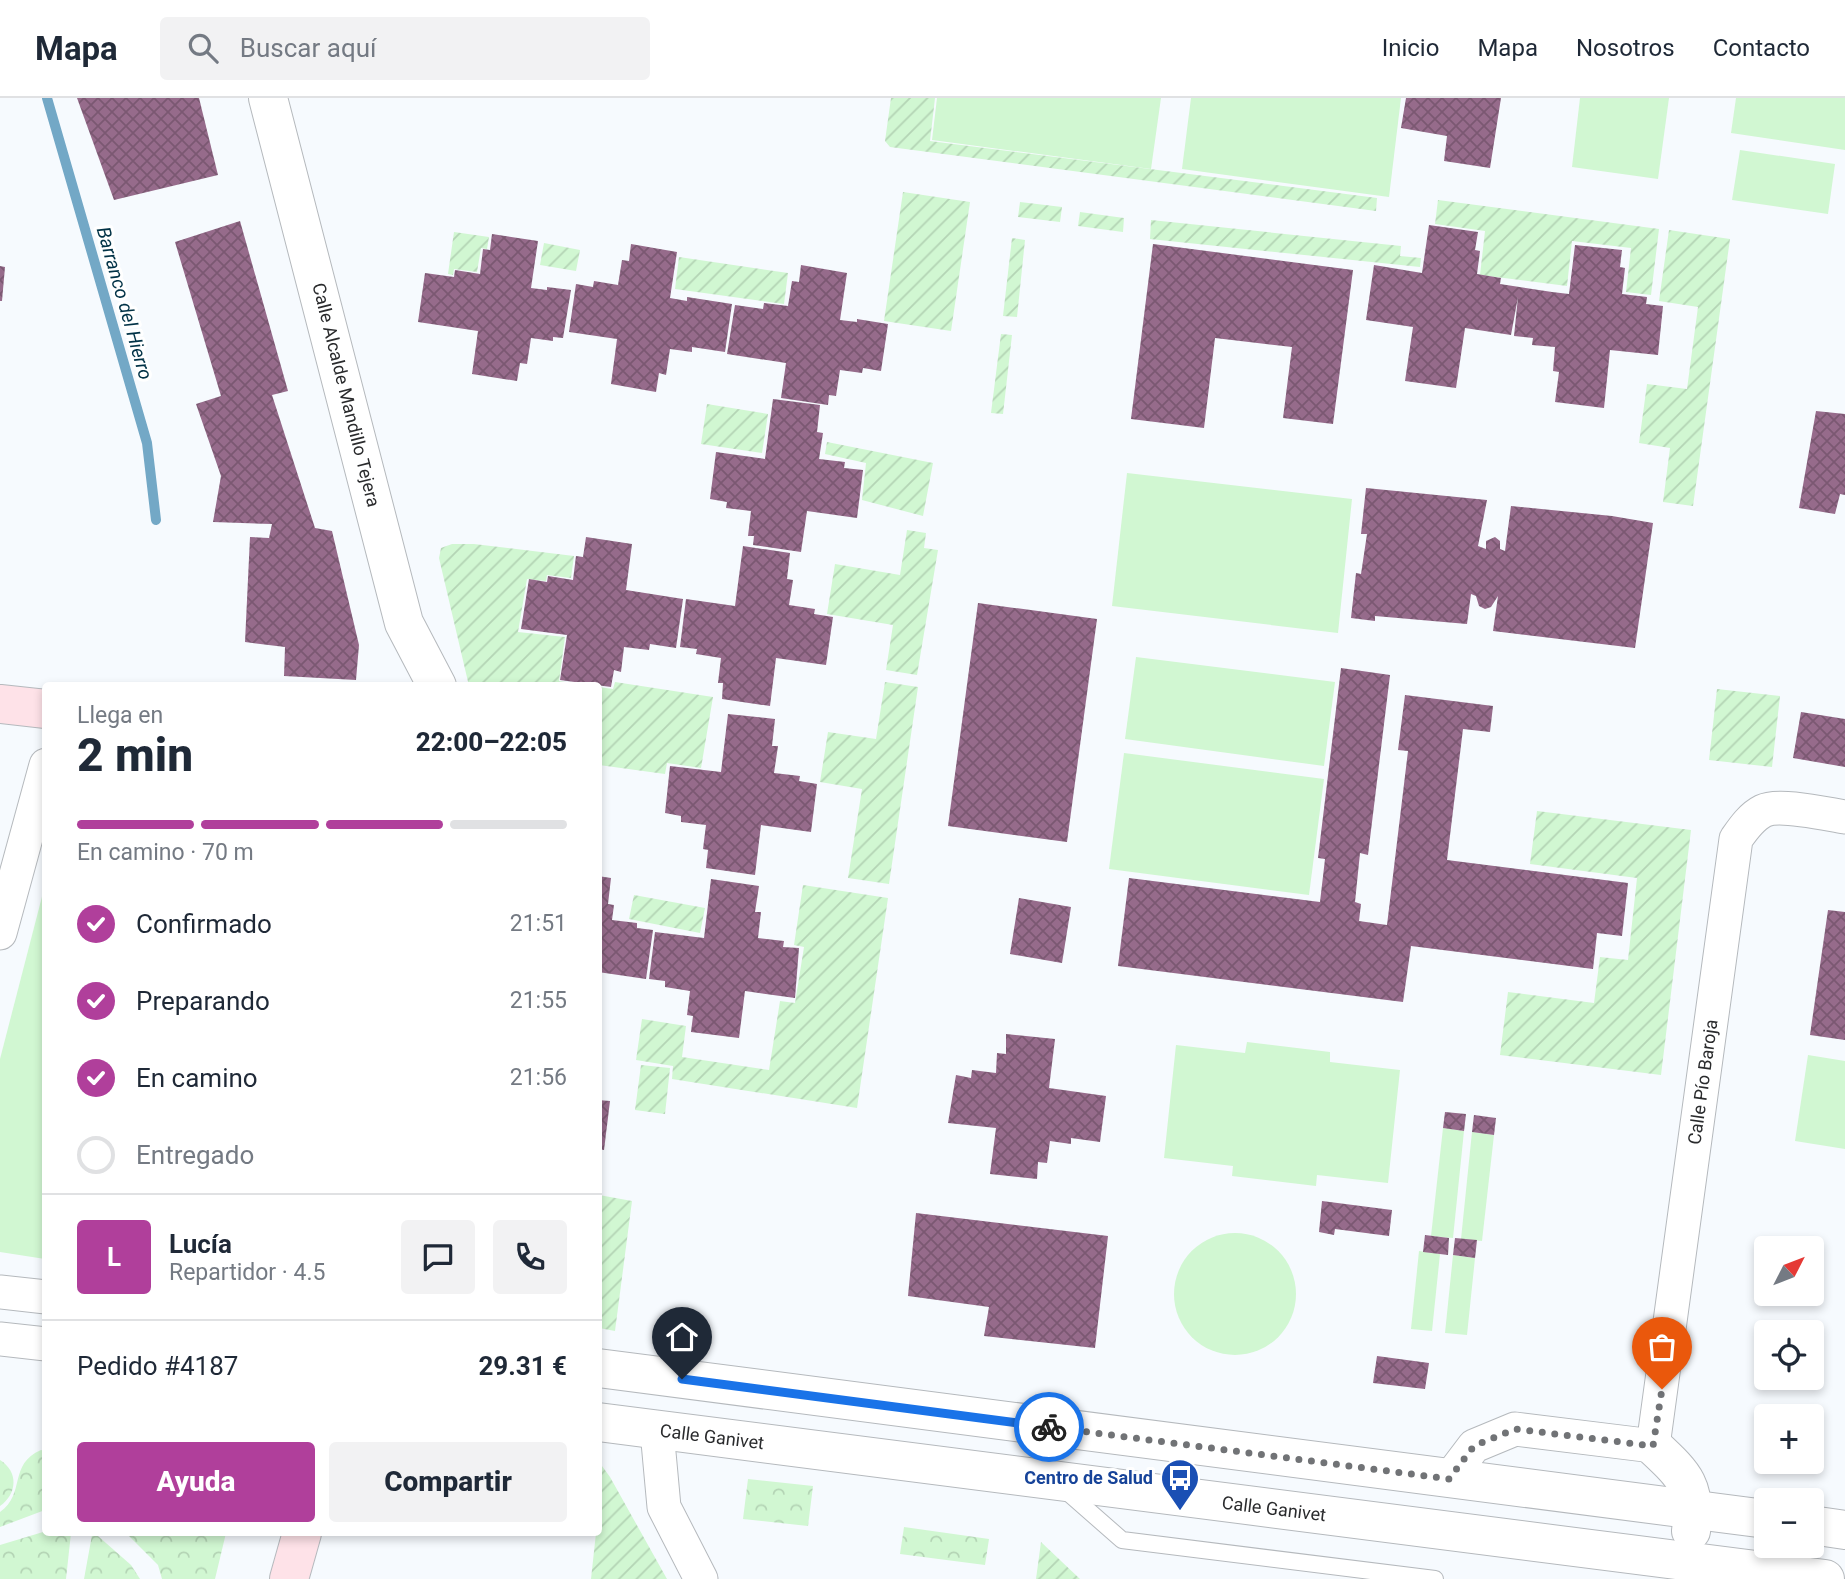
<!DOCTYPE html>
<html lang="es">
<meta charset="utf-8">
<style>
:root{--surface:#fff;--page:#f2f2f3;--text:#1f2937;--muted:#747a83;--line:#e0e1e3;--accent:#b03f9b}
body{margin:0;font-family:Roboto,sans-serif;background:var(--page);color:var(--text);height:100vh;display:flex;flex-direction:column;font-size:26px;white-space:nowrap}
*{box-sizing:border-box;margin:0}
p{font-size:23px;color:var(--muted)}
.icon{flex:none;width:38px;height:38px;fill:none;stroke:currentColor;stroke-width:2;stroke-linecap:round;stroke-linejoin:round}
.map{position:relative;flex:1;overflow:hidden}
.drawer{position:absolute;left:42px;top:584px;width:560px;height:854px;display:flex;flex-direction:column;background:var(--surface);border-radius:7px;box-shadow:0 4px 10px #0003}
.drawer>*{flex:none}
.needle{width:46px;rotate:48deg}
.tools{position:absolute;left:1754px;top:1138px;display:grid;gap:14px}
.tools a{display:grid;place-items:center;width:70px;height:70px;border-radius:7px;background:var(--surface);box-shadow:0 4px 10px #0003;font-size:35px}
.pin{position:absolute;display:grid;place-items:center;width:60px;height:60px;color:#fff;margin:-72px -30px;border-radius:50% 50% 50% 0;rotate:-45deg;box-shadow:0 0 7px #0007}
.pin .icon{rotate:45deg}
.courier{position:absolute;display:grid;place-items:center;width:70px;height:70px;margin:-35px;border:5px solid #1a73e8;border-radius:50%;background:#fff;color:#222;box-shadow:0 2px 9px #0007}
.summary em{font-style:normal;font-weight:800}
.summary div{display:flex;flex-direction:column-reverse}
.summary{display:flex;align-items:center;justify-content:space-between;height:119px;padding:0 35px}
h1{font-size:46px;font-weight:800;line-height:52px}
.bar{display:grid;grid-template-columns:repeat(4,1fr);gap:10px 7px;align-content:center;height:84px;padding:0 35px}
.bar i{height:9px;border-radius:5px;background:var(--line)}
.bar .active{background:var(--accent)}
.bar p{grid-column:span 4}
.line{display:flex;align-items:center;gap:18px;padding:0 35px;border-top:2px solid var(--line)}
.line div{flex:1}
.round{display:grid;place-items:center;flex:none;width:74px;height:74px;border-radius:7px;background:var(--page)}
ol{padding:0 35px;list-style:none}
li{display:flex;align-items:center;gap:21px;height:77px}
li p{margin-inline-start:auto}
li .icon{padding:7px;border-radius:50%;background:var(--accent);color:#fff;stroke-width:4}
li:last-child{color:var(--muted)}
li i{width:38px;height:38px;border:4px solid var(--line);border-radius:50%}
.cta{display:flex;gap:14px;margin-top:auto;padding:14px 35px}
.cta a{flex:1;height:80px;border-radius:7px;background:var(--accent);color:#fff;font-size:28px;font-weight:800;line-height:80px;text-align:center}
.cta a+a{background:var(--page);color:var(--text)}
header{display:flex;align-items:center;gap:42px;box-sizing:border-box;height:98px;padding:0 35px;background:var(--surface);border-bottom:2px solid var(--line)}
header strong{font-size:33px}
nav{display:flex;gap:38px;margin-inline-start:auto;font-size:24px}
.search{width:490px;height:63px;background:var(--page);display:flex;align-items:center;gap:18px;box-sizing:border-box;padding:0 24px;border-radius:7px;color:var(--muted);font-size:26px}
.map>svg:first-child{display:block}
</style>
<header>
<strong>Mapa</strong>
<div class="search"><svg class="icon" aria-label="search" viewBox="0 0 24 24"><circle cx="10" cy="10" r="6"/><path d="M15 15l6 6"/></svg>Buscar aquí</div>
<nav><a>Inicio</a><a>Mapa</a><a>Nosotros</a><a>Contacto</a></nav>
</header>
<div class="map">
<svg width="1845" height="1481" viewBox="0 0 1845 1481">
<defs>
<pattern id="park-crowns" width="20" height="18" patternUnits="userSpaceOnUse" patternTransform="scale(1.75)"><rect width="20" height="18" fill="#d1f7d2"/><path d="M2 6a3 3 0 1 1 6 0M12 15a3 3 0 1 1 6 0" fill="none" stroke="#b4d4b5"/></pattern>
<pattern id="garden-furrows" width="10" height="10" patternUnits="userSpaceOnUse" patternTransform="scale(1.75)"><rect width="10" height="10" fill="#d1f7d2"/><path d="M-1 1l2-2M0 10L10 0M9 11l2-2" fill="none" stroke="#b4d4b5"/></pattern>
<pattern id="building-cross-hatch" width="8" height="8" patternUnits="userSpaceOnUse" patternTransform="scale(1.75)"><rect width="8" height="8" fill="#966b8b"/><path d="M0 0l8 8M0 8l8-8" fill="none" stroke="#7b5872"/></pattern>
</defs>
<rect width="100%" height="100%" fill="#f6fafe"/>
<!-- grass -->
<g fill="#d1f7d2">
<path d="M937 0H1161L1151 71 932 42Z"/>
<path d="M1191 0H1401L1389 99 1182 71Z"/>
<path d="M1580 0H1669L1658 81 1572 69Z"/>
<path d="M1736 0H1845V52L1731 35Z"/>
<path d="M1740 52 1835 66 1828 116 1732 102Z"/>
<path d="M1127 375 1352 401 1338 535 1112 508Z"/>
<path d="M1136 559 1335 584 1324 668 1125 641Z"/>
<path d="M1124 655 1324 681 1309 797 1109 771Z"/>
<path d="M45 787 46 1161H45L0 1154V961Z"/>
<path d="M1247 944 1330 954V964L1400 972 1388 1085 1317 1077 1316 1088 1232 1078 1233 1068 1164 1060 1176 947 1245 955Z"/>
<path d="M1808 957 1845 963V1051L1795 1043Z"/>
<path d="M1443 1030 1464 1033 1453 1140 1431 1138Z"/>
<path d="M1472 1034 1494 1037 1482 1143 1461 1141Z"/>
<circle cx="1235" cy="1196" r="61"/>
<path d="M1419 1153 1440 1156 1432 1233 1411 1231Z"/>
<path d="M1453 1157 1475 1160 1467 1237 1445 1235Z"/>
</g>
<!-- park -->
<g fill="url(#park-crowns)">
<path d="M41 1352 45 1353V1412L0 1429V1414C26 1396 8 1366 41 1352Z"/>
<path d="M0 1362C19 1374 17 1396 0 1408Z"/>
<path d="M748 1381 813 1388 808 1428 743 1421Z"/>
<path d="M904 1429 989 1441 985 1467 900 1456Z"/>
<path d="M43 1434 71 1435 66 1481H0V1447Z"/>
<path d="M126 1435H226L215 1481H162L158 1467Z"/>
<path d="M92 1437 98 1438 131 1467 140 1481H84Z"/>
</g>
<!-- garden -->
<g fill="url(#garden-furrows)">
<path d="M891 0H935L930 43 1377 100 1376 113 890 49 885 43Z"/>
<path d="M903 94 970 104 951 233 884 223Z"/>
<path d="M1438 102 1659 131 1651 197 1626 194 1631 150 1572 143 1567 188 1480 177 1485 133 1435 126Z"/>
<path d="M1020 104 1062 109 1060 124 1018 119Z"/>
<path d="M1080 114 1124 120 1123 134 1078 128Z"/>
<path d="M1151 122 1401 148 1400 158 1421 160 1420 169 1150 141Z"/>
<path d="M1669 132 1730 141 1693 408 1663 404 1670 350 1639 345 1647 286 1687 291 1698 209 1659 203Z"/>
<path d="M454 134 489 139 487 151 481 150 477 174 454 171 453 177 448 176Z"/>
<path d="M1012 140 1025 142 1017 219 1003 218Z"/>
<path d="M544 145 580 152 576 173 540 167Z"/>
<path d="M679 159 788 175 784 206 675 191Z"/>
<path d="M1001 236 1012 237 1003 316 991 315Z"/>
<path d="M707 306 768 316 762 355 701 346Z"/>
<path d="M827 344 933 365 923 418 862 402 866 365 825 356Z"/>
<path d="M907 432 926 435 924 450 938 452 917 577 886 572 893 527 827 516 835 466 900 477Z"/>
<path d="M452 446H474L574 458 571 480 547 477 546 483 527 481 518 534 565 539 559 583 590 588H469L439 460 441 450Z"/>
<path d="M615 584 713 599 701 670 667 665 665 676 599 667V589L613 591Z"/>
<path d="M885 584 918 589 889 786 848 780 862 691 820 684 828 634 876 641Z"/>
<path d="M1717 591 1780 598 1772 669 1709 662Z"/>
<path d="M1537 713 1691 732 1661 977 1500 957 1508 894 1594 905 1600 859 1628 862 1637 780 1530 766Z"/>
<path d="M803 787 888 800 857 1010 672 981 673 968 636 962 642 921 686 928 682 959 769 972 780 903 795 905 804 849 794 847Z"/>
<path d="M634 797 705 810 700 835 629 821Z"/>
<path d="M641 967 670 970 665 1016 635 1012Z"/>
<path d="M599 1097 632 1103 615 1233 599 1230Z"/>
<path d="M602 1368 610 1379 667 1481H591L596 1435H598Z"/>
<path d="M1041 1444 1080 1481H1036Z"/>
</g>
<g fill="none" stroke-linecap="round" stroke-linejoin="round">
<!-- stream -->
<path stroke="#73a8c6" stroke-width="10" d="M47 0 147 345 156 422"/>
</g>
<!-- building -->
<g fill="url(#building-cross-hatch)">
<path d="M77 0H199L218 77 114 102Z"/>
<path d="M1406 0H1501L1490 70 1444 63 1447 38 1401 30Z"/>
<path d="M240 123 288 293 272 297 315 430 332 433 359 547 356 582 284 578 285 549 245 544 250 439 269 440 272 426 213 424 221 378 196 306 221 298 175 144Z"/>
<path d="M1429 127 1478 134 1475 152 1480 153 1477 176 1501 180 1500 186 1552 194 1569 196 1575 147 1622 152 1620 169 1625 170 1622 196 1647 199 1646 206 1663 208 1658 257 1610 252 1604 310 1555 304 1559 274 1553 273 1555 249 1532 247 1533 240 1514 238 1518 199 1511 237 1465 230 1456 290 1405 283 1413 229 1366 222 1374 167 1422 175Z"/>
<path d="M492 136 538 143 531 190 547 192V189L571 192 563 240 553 239V243L531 240 527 266 520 265 517 283 472 276 478 233 418 224 425 175 454 179 455 172 480 176 483 151 490 152Z"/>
<path d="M631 146 677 154 670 200 687 203V199L732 206 725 254 692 249V254L670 251 666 277 659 275 656 294 611 286 617 241 569 234 576 186 593 189 594 183 618 187 622 162 629 163Z"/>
<path d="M1153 146 1353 172 1333 326 1283 320 1292 249 1215 240 1204 330 1131 321Z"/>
<path d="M801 167 847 175 840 222 857 224V221L888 226 881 273 863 270 862 275 840 272 836 298 829 297 828 307 781 300 786 265 727 256 735 207 763 211 764 205 788 208 792 183 799 184Z"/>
<path d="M0 168 5 169 2 203H0Z"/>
<path d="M773 301 820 307 817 334 823 335 819 361 845 364 844 370 863 372 857 420 807 413 801 454 753 447 754 438H748L751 413 726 410 727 404 710 401 716 354 765 361Z"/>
<path d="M1816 313 1845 316V397L1840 396 1835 416 1799 410Z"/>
<path d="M1366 390 1487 402 1478 448 1486 451V443L1495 439 1500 443V451L1505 453 1511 408 1612 418 1653 425 1635 550 1493 533 1498 498 1491 509 1485 511 1479 508 1476 498 1471 496 1467 526 1375 518V523L1351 520 1356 475 1361 476 1367 436H1361Z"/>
<path d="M586 439 632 446 626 492 683 501 676 550 650 546 649 552 624 549 621 574 614 572 611 589 560 582 567 537 521 531 529 481 547 484 548 478 573 482 576 458 583 459Z"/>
<path d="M743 448 790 455 787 481 793 482 789 507 815 511 814 516 833 519 826 567 776 560 770 608 722 601 723 585H718L721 560 696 556 697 551 680 549 686 501 735 508Z"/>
<path d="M978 505 1097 521 1067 744 948 728Z"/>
<path d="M1341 570 1390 577 1368 757 1360 755 1355 804 1361 806 1359 823 1387 827 1408 653 1398 652 1405 597 1493 608 1490 634 1463 631 1447 762 1628 785 1622 838 1597 835 1593 871 1411 848 1403 904 1118 868 1129 780 1320 804 1325 761 1318 760Z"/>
<path d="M1801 614 1845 621V669L1793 660Z"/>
<path d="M728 616 775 621 772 648H778L774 675 800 678 799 683 817 686 811 734 761 727 755 777 706 770 708 752 703 751 706 727 681 724V718L665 715 670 668 721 674Z"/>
<path d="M598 778 611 780 608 806 614 807 612 822 637 825V830L653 832 646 881 598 874Z"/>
<path d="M711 781 759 788 755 814H761L758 840 784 843 783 849 799 850 795 900 745 893 739 940 691 934 693 918 687 917 690 893 665 889V883L649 881 655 834 704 840Z"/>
<path d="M1019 800 1071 809 1062 865 1010 856Z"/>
<path d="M1828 812 1845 814V942L1810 937Z"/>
<path d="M1006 936 1055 941 1049 990 1106 998 1100 1044 1071 1040V1046L1050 1043 1047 1065 1038 1064 1037 1081 990 1076 996 1030 948 1025 956 977 971 980 972 972 996 975 997 955 1006 956Z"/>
<path d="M598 1002 610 1003 604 1052 598 1051Z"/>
<path d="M1445 1014 1466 1016 1464 1033 1443 1030Z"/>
<path d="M1474 1017 1496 1020 1494 1037 1472 1034Z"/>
<path d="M1322 1103 1392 1112 1389 1138 1335 1131 1334 1137 1319 1134Z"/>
<path d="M916 1115 1108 1138 1095 1250 984 1238 989 1209 908 1198Z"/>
<path d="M1425 1137 1449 1140 1448 1157 1423 1154Z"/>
<path d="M1455 1140 1477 1142 1475 1160 1453 1157Z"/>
<path d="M1377 1258 1429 1265 1425 1291 1373 1285Z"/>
</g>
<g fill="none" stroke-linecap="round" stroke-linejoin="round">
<defs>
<path id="service" d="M1065 1392 1122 1442 1435 1481"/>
<g id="minor">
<path d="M0 835 46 667"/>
<path d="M0 1194 46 1199"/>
<path d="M0 1241 46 1246"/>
<path d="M657 1333 664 1409 701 1481"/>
<path d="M1449 1381 1474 1348 1515 1331 1653 1348 1736 741C1743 731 1751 719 1763 713 1779 705 1826 716 1845 719"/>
</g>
<g id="tertiary">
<path d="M268 0 404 525 437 588"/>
<path d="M598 1270 1766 1421"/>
<path d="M598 1324 1825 1481"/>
<path d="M1653 1348C1684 1377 1697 1388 1691 1433"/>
<path d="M1811 1427 1845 1432"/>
</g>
<g id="secondary">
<path d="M0 606 46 611"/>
<path d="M289 1481 302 1435"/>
</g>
</defs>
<!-- service casing -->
<use href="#service" stroke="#b5b9bd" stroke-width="18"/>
<!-- minor casing -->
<use href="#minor" stroke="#b5b9bd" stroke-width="35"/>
<!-- tertiary casing -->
<use href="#tertiary" stroke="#b5b9bd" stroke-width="40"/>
<!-- secondary casing -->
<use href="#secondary" stroke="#b5b9bd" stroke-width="40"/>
<!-- service -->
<use href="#service" stroke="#fff" stroke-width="16"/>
<!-- minor -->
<use href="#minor" stroke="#fff" stroke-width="33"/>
<!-- tertiary -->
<use href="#tertiary" stroke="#fff" stroke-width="38"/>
<!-- secondary -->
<use href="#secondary" stroke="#fee2e8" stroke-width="38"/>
</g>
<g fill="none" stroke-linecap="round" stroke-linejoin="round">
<!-- done -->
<path stroke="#717376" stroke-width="7" stroke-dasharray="0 12.6" d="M1049 1329 1449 1381 1474 1348 1515 1331 1653 1348 1662 1291"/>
<!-- route -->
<path stroke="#1a73e8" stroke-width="9" d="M682 1281 1049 1329"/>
</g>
<!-- icons -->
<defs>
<symbol id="bus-pin" viewBox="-11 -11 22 30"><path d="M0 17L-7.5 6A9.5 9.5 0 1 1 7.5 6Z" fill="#1a4fb4" stroke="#fff"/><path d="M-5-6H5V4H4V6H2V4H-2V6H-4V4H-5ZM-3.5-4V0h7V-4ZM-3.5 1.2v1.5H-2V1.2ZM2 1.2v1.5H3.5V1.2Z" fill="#fff"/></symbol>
</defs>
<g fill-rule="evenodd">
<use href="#bus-pin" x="1158" y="1358" width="44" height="60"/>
</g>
<g text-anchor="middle" stroke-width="6" stroke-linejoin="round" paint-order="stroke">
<!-- street labels -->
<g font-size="18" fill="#2a2b2d" stroke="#fff">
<text transform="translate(346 297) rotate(76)" y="6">Calle Alcalde Mandillo Tejera</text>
<text transform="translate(1703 984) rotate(-82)" y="6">Calle Pío Baroja</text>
<text transform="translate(712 1339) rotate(7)" y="6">Calle Ganivet</text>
<text transform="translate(1274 1411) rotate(7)" y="6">Calle Ganivet</text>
</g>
<!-- transit labels -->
<g font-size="18" font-weight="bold" fill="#164399" stroke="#fff" text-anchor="end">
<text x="1153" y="1386">Centro de Salud</text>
</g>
<!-- water labels -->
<g font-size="19" font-style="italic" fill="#013246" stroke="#fff">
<text transform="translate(125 205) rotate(74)" y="7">Barranco del Hierro</text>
</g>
</g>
</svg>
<div class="tools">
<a><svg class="needle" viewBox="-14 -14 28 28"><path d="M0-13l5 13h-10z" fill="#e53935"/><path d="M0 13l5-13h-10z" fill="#747a83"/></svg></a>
<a><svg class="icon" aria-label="locate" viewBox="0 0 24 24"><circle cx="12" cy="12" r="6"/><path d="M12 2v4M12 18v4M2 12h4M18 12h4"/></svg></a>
<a>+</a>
<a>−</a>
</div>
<div class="pin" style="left:1662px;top:1291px;background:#ea580c"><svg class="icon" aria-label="bag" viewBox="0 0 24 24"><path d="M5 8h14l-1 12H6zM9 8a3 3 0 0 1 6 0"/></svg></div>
<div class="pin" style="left:682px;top:1281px;background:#1f2937"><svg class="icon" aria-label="home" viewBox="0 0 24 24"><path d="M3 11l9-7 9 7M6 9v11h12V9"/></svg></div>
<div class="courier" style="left:1049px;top:1329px"><svg class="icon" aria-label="bike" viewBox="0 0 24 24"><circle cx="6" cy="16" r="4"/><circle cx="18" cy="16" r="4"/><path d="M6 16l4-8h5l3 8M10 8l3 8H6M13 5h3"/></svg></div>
<section class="drawer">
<div class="summary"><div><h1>2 min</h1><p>Llega en</p></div><em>22:00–22:05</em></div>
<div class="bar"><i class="active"></i><i class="active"></i><i class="active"></i><i></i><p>En camino · 70 m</p></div>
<ol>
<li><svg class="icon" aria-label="check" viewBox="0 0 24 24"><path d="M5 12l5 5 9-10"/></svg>Confirmado<p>21:51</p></li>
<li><svg class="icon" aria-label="check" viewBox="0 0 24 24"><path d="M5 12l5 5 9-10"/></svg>Preparando<p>21:55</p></li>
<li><svg class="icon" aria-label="check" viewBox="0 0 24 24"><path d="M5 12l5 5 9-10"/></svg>En camino<p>21:56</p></li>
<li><i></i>Entregado</li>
</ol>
<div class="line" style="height:126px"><b class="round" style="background:var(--accent);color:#fff">L</b><div><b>Lucía</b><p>Repartidor · 4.5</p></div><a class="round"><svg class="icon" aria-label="chat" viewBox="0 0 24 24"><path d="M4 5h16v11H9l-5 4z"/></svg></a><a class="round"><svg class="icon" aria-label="phone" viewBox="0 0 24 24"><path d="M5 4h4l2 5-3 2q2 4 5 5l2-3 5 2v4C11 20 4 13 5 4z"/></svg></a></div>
<div class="line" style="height:91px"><div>Pedido #4187</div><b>29.31 €</b></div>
<div class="cta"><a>Ayuda</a><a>Compartir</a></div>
</section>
</div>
